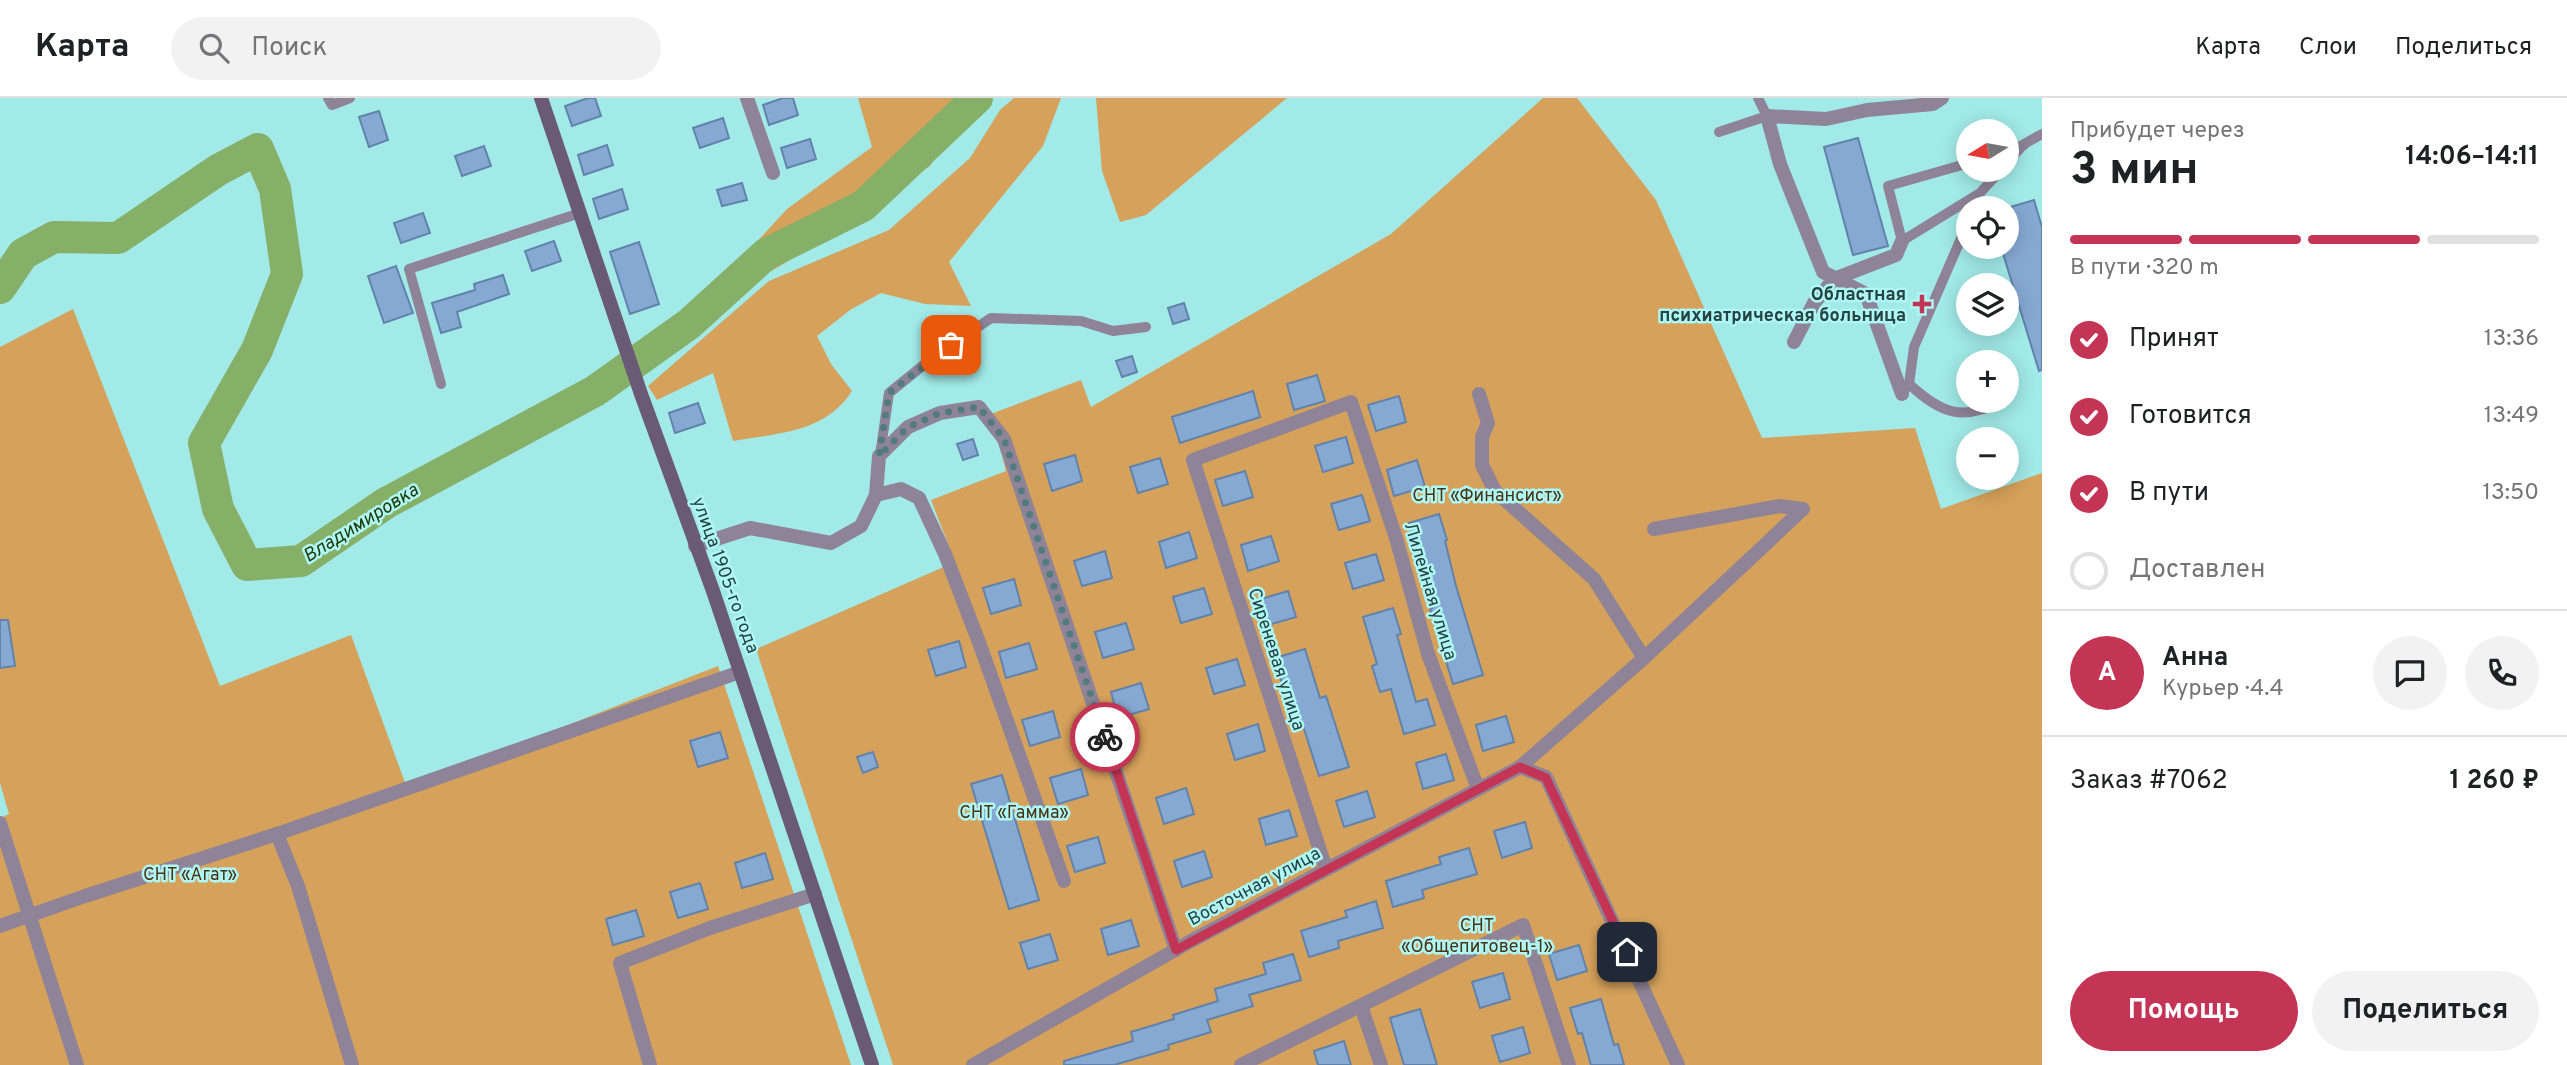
<!DOCTYPE html>
<html lang="ru">
<meta charset="utf-8">
<style>
:root{--surface:#fff;--page:#f2f2f2;--text:#202124;--muted:#757577;--line:#e0e0e0;--accent:#c43454}
body{margin:0;font-family:Overpass,sans-serif;background:var(--page);color:var(--text);height:100vh;display:flex;flex-direction:column;font-size:26px;white-space:nowrap}
*{box-sizing:border-box;margin:0}
p{font-size:23px;color:var(--muted)}
.icon{flex:none;width:38px;height:38px;fill:none;stroke:currentColor;stroke-width:2;stroke-linecap:round;stroke-linejoin:round}
.map{position:relative;flex:1;overflow:hidden}
.panel{display:flex;flex-direction:column;background:var(--surface);width:525px}
.panel>*{flex:none}
.needle{width:46px;rotate:259deg}
.tools{position:absolute;left:1956px;top:21px;display:grid;gap:14px}
.tools a{display:grid;place-items:center;width:63px;height:63px;border-radius:50%;background:var(--surface);box-shadow:0 4px 18px #0003;font-size:35px}
.pin{position:absolute;display:grid;place-items:center;width:60px;height:60px;color:#fff;margin:-30px;border-radius:14px;box-shadow:0 4px 10px #0006}
.courier{position:absolute;display:grid;place-items:center;width:70px;height:70px;margin:-35px;border:5px solid #c43454;border-radius:50%;background:#fff;color:#222;box-shadow:0 2px 9px #0007}
.headline em{font-style:normal;font-weight:700}
.headline div{display:flex;flex-direction:column-reverse}
.headline{display:flex;align-items:center;justify-content:space-between;height:119px;padding:0 28px}
h1{font-size:46px;font-weight:700;line-height:52px}
.bar{display:grid;grid-template-columns:repeat(4,1fr);gap:10px 7px;align-content:center;height:84px;padding:0 28px}
.bar i{height:9px;border-radius:5px;background:var(--line)}
.bar .current{background:var(--accent)}
.bar p{grid-column:span 4}
.line{display:flex;align-items:center;gap:18px;padding:0 28px;border-top:2px solid var(--line)}
.line div{flex:1}
.round{display:grid;place-items:center;flex:none;width:74px;height:74px;border-radius:37px;background:var(--page)}
ol{padding:0 28px;list-style:none}
li{display:flex;align-items:center;gap:21px;height:77px}
li p{margin-inline-start:auto}
li .icon{padding:7px;border-radius:50%;background:var(--accent);color:#fff;stroke-width:4}
li:last-child{color:var(--muted)}
li i{width:38px;height:38px;border:4px solid var(--line);border-radius:50%}
.action{display:flex;gap:14px;margin-top:auto;padding:14px 28px}
.action a{flex:1;height:80px;border-radius:42px;background:var(--accent);color:#fff;font-size:28px;font-weight:700;line-height:80px;text-align:center}
.action a+a{background:var(--page);color:var(--text)}
header{display:flex;align-items:center;gap:42px;box-sizing:border-box;height:98px;padding:0 35px;background:var(--surface);border-bottom:2px solid var(--line)}
header strong{font-size:33px}
nav{display:flex;gap:38px;margin-inline-start:auto;font-size:24px}
.search{width:490px;height:63px;background:var(--page);display:flex;align-items:center;gap:18px;box-sizing:border-box;padding:0 24px;border-radius:38px;color:var(--muted);font-size:26px}
main{display:flex;flex:1;min-height:0}
.map>svg:first-child{display:block}
</style>
<header>
<strong>Карта</strong>
<div class="search"><svg class="icon" aria-label="search" viewBox="0 0 24 24"><circle cx="10" cy="10" r="6"/><path d="M15 15l6 6"/></svg>Поиск</div>
<nav><a>Карта</a><a>Слои</a><a>Поделиться</a></nav>
</header>
<main>
<div class="map">
<svg width="2042" height="967" viewBox="0 0 2042 967">
<rect width="100%" height="100%" fill="#a1eae7"/>
<!-- green -->
<g fill="#d5a15b">
<path d="M858 0H971L930 68 819 145 756 182 740 162 787 111 872 49Z"/>
<path d="M1014 0H1061L1043 48 949 164 971 208 925 206 881 195 850 212 817 238 831 266 852 293C825 335 778 335 733 343L713 275 657 302 648 288 769 183 889 132 970 60 1000 12Z"/>
<path d="M1096 0H1287L1146 117 1120 124 1102 73Z"/>
<path d="M1543 0H1577L1656 102 1762 340 1915 330 1941 411 2042 375V967H893L756 551 955 464 931 402 1006 373 991 316 1081 282 1091 309 1391 136Z"/>
<path d="M73 211 220 588 351 537 407 690 718 568 851 967H0V720L9 716 0 685V249Z"/>
</g>
<g fill="none" stroke-linecap="round" stroke-linejoin="round">
<!-- river -->
<path stroke="#86af68" stroke-width="32" d="M0 190 23 156 54 139 118 140 218 72 258 51 275 91 287 176 257 252 204 345 218 411 247 467 301 463 386 405 595 293 689 226 766 156 863 108 977 0"/>
</g>
<!-- building -->
<g fill="#86a9d3" stroke="#6183ab" stroke-width="2">
<path d="M588 0H595L601 18 572 28 565 8Z"/>
<path d="M783 0H793L798 17 769 27 763 7Z"/>
<path d="M379 13 388 42 369 49 359 19Z"/>
<path d="M723 20 729 40 700 50 693 30Z"/>
<path d="M1858 40 1888 148 1853 157 1824 49Z"/>
<path d="M810 41 816 61 787 70 781 50Z"/>
<path d="M607 47 613 67 584 77 578 57Z"/>
<path d="M484 48 491 68 462 78 455 58Z"/>
<path d="M742 85 747 102 722 108 717 92Z"/>
<path d="M622 91 628 111 599 121 593 101Z"/>
<path d="M2034 102 2042 129V272L2039 273 2001 149H2007V110Z"/>
<path d="M423 115 430 135 401 145 394 125Z"/>
<path d="M554 143 561 163 532 173 525 153Z"/>
<path d="M639 144 659 206 630 216 610 154Z"/>
<path d="M396 168 413 215 384 225 368 178Z"/>
<path d="M503 177 509 196 457 214 461 229 441 235 432 205 475 192 474 186Z"/>
<path d="M1184 205 1189 221 1173 226 1168 210Z"/>
<path d="M1132 258 1137 274 1122 279 1116 263Z"/>
<path d="M1317 277 1325 303 1294 312 1287 286Z"/>
<path d="M1253 293 1260 319 1180 345 1172 319Z"/>
<path d="M1399 298 1406 324 1376 333 1368 307Z"/>
<path d="M698 305 705 325 675 335 669 315Z"/>
<path d="M1346 339 1353 365 1323 374 1315 348Z"/>
<path d="M973 341 978 357 963 362 957 346Z"/>
<path d="M1075 357 1082 383 1052 393 1044 366Z"/>
<path d="M1160 360 1168 386 1138 395 1130 369Z"/>
<path d="M1417 362 1425 389 1394 398 1387 372Z"/>
<path d="M1245 373 1253 399 1223 408 1215 382Z"/>
<path d="M1362 397 1370 423 1339 432 1331 406Z"/>
<path d="M1439 416 1447 442 1445 443 1456 488 1483 577 1453 586 1430 511 1432 510 1420 470H1422L1409 425Z"/>
<path d="M1189 434 1197 460 1166 470 1159 444Z"/>
<path d="M1271 438 1279 463 1248 473 1241 447Z"/>
<path d="M1105 453 1112 480 1082 488 1074 463Z"/>
<path d="M1376 456 1384 482 1353 491 1345 465Z"/>
<path d="M1014 481 1021 507 991 516 983 490Z"/>
<path d="M1204 490 1212 516 1181 525 1173 499Z"/>
<path d="M1288 493 1296 519 1265 528 1258 502Z"/>
<path d="M1393 510 1401 536 1397 537 1416 604 1427 601 1435 627 1404 636 1391 591 1380 594 1372 568 1377 566 1363 519Z"/>
<path d="M0 522H8L15 568 0 570Z"/>
<path d="M1126 525 1134 551 1103 560 1095 534Z"/>
<path d="M959 543 966 569 936 578 928 552Z"/>
<path d="M1029 545 1037 571 1006 580 999 554Z"/>
<path d="M1305 551 1320 600 1326 598 1349 669 1319 678 1289 584 1282 586 1275 560Z"/>
<path d="M1237 561 1245 587 1214 596 1206 570Z"/>
<path d="M1141 585 1149 611 1118 620 1111 594Z"/>
<path d="M1053 613 1060 639 1030 648 1022 622Z"/>
<path d="M1506 618 1514 644 1483 653 1476 627Z"/>
<path d="M1258 626 1265 653 1235 662 1227 636Z"/>
<path d="M720 634 728 660 698 669 690 643Z"/>
<path d="M873 654 878 669 863 675 857 659Z"/>
<path d="M1446 656 1454 682 1423 691 1416 665Z"/>
<path d="M1081 671 1088 697 1058 706 1050 680Z"/>
<path d="M1002 677 1039 802 1009 811 971 686Z"/>
<path d="M1186 690 1194 716 1164 726 1156 700Z"/>
<path d="M1367 693 1375 719 1344 729 1336 703Z"/>
<path d="M1289 712 1297 738 1266 747 1259 721Z"/>
<path d="M1525 724 1532 750 1502 760 1494 733Z"/>
<path d="M1098 739 1105 765 1075 774 1067 748Z"/>
<path d="M1469 750 1477 776 1422 792 1424 800 1393 809 1386 783 1441 766 1439 759Z"/>
<path d="M1204 753 1212 779 1182 789 1174 763Z"/>
<path d="M765 755 773 781 742 790 735 765Z"/>
<path d="M700 785 708 811 678 820 670 794Z"/>
<path d="M1376 803 1383 830 1338 843 1339 850 1309 859 1301 833 1347 819 1345 813Z"/>
<path d="M636 812 644 838 613 847 606 821Z"/>
<path d="M1131 822 1139 848 1108 857 1101 831Z"/>
<path d="M1050 836 1058 862 1028 871 1020 845Z"/>
<path d="M1579 847 1587 873 1557 882 1549 856Z"/>
<path d="M1293 856 1301 882 1249 897 1253 908 1207 922 1211 934 1168 947 1169 951 1114 967H1064V963L1133 943 1131 934 1174 921 1173 917 1218 903 1215 891 1266 876 1263 865Z"/>
<path d="M1503 875 1510 901 1480 910 1472 884Z"/>
<path d="M1601 901 1614 947 1618 946 1624 967H1591L1582 935 1578 936 1570 910Z"/>
<path d="M1420 911 1437 967H1404L1390 920Z"/>
<path d="M1523 929 1530 955 1500 964 1492 938Z"/>
<path d="M1344 943 1351 967H1318L1314 953Z"/>
</g>
<g fill="none" stroke-linecap="round" stroke-linejoin="round">
<!-- lane -->
<g stroke="#8f8397" stroke-width="10">
<path d="M328 0 332 7 350 0"/>
<path d="M1719 34 1767 18 1758 0"/>
<path d="M2007 52 2024 47"/>
<path d="M1969 65 1888 88 1902 143 1980 95 2001 72"/>
<path d="M2007 65 2024 46 2042 36"/>
<path d="M441 286 409 171 580 115"/>
<path d="M1909 286C1943 317 1962 323 2005 303"/>
<path d="M1902 296 1909 286 1914 249 1969 122"/>
<path d="M880 357 889 295 931 261 991 220 1081 223 1113 233 1146 229"/>
</g>
<!-- street -->
<g stroke="#8f8397" stroke-width="14">
<path d="M747 0 773 75"/>
<path d="M1794 244 1814 205 1834 181 1896 157 1902 143"/>
<path d="M1902 296 1866 196 1823 174 1780 66 1767 18 1826 21 1867 12 1933 6 1942 0"/>
<path d="M876 397 901 391 919 400 945 456 980 547 1064 783"/>
<path d="M695 448 750 430 831 445 861 428 876 397 879 358 908 329 940 315 979 309 1004 341 1176 852"/>
<path d="M1644 560 1803 411 1780 408 1654 431"/>
<path d="M1520 669 1546 679 1678 967"/>
<path d="M0 725 77 967"/>
<path d="M277 736 298 788 352 967"/>
<path d="M1326 771 1193 362 1351 304 1396 440 1428 556 1478 691"/>
<path d="M0 828 85 798 277 736 740 574"/>
<path d="M1361 908 1381 967"/>
<path d="M650 967 620 865 710 830 815 796"/>
<path d="M973 967 1191 843 1520 669 1644 560 1594 481 1495 393 1482 367V339L1488 325 1479 296"/>
<path d="M1241 967 1523 827 1569 967"/>
</g>
<!-- secondary -->
<path stroke="#6b5a76" stroke-width="14" d="M541 0 641 296 713 493 872 967"/>
</g>
<g fill="none" stroke-linecap="round" stroke-linejoin="round">
<!-- done -->
<path stroke="#507d7c" stroke-width="7" stroke-dasharray="0 12.6" d="M951 247 889 295 879 358 908 329 940 315 979 309 1004 341 1105 639"/>
<!-- route -->
<path stroke="#c43454" stroke-width="9" d="M1105 639 1176 852 1520 669 1546 680 1627 854"/>
</g>
<!-- markers -->
<path fill="#c43454" stroke="#aef7f5" stroke-width="2.5" d="M1918.5 195.5h7v7h7v7h-7v7h-7v-7h-7v-7h7z"/>
<g text-anchor="middle" stroke-width="5" stroke-linejoin="round" paint-order="stroke">
<!-- poi labels -->
<g font-size="18" font-weight="bold" fill="#254342" stroke="#aef7f5" text-anchor="end">
<text x="1906" y="202">Областная<tspan x="1906" dy="21">психиатрическая больница</tspan></text>
</g>
<!-- park labels -->
<g font-size="18" fill="#493314" stroke="#aef7f5">
<text x="1487" y="403">СНТ «Финансист»</text>
<text x="1014" y="720">СНТ «Гамма»</text>
<text x="190" y="782">СНТ «Агат»</text>
<text x="1477" y="833">СНТ<tspan x="1477" dy="21">«Общепитовец-1»</tspan></text>
</g>
<!-- street labels -->
<g font-size="18" fill="#254342" stroke="#aef7f5">
<text transform="translate(726 477) rotate(70)" y="6">улица 1905-го года</text>
<text transform="translate(1431 493) rotate(73)" y="6">Лилейная улица</text>
<text transform="translate(1277 561) rotate(72)" y="6">Сиреневая улица</text>
<text transform="translate(1254 788) rotate(-28)" y="6">Восточная улица</text>
</g>
<!-- water labels -->
<g font-size="19" font-style="italic" fill="#213b07" stroke="#aef7f5">
<text transform="translate(360 424) rotate(-32)" y="7">Владимировка</text>
</g>
</g>
</svg>
<div class="tools">
<a><svg class="needle" viewBox="-14 -14 28 28"><path d="M0-13l5 13h-10z" fill="#e53935"/><path d="M0 13l5-13h-10z" fill="#757577"/></svg></a>
<a><svg class="icon" aria-label="locate" viewBox="0 0 24 24"><circle cx="12" cy="12" r="6"/><path d="M12 2v4M12 18v4M2 12h4M18 12h4"/></svg></a>
<a><svg class="icon" aria-label="layers" viewBox="0 0 24 24"><path d="M12 4l9 5-9 5-9-5zM3 14l9 5 9-5"/></svg></a>
<a>+</a>
<a>−</a>
</div>
<div class="pin" style="left:951px;top:247px;background:#ea580c"><svg class="icon" aria-label="bag" viewBox="0 0 24 24"><path d="M5 8h14l-1 12H6zM9 8a3 3 0 0 1 6 0"/></svg></div>
<div class="pin" style="left:1627px;top:854px;background:#1f2937"><svg class="icon" aria-label="home" viewBox="0 0 24 24"><path d="M3 11l9-7 9 7M6 9v11h12V9"/></svg></div>
<div class="courier" style="left:1105px;top:639px"><svg class="icon" aria-label="bike" viewBox="0 0 24 24"><circle cx="6" cy="16" r="4"/><circle cx="18" cy="16" r="4"/><path d="M6 16l4-8h5l3 8M10 8l3 8H6M13 5h3"/></svg></div>
</div>
<section class="panel">
<div class="headline"><div><h1>3 мин</h1><p>Прибудет через</p></div><em>14:06–14:11</em></div>
<div class="bar"><i class="current"></i><i class="current"></i><i class="current"></i><i></i><p>В пути · 320 m</p></div>
<ol>
<li><svg class="icon" aria-label="check" viewBox="0 0 24 24"><path d="M5 12l5 5 9-10"/></svg>Принят<p>13:36</p></li>
<li><svg class="icon" aria-label="check" viewBox="0 0 24 24"><path d="M5 12l5 5 9-10"/></svg>Готовится<p>13:49</p></li>
<li><svg class="icon" aria-label="check" viewBox="0 0 24 24"><path d="M5 12l5 5 9-10"/></svg>В пути<p>13:50</p></li>
<li><i></i>Доставлен</li>
</ol>
<div class="line" style="height:126px"><b class="round" style="background:var(--accent);color:#fff">А</b><div><b>Анна</b><p>Курьер · 4.4</p></div><a class="round"><svg class="icon" aria-label="chat" viewBox="0 0 24 24"><path d="M4 5h16v11H9l-5 4z"/></svg></a><a class="round"><svg class="icon" aria-label="phone" viewBox="0 0 24 24"><path d="M5 4h4l2 5-3 2q2 4 5 5l2-3 5 2v4C11 20 4 13 5 4z"/></svg></a></div>
<div class="line" style="height:91px"><div>Заказ #7062</div><b>1 260 ₽</b></div>
<div class="action"><a>Помощь</a><a>Поделиться</a></div>
</section>
</main>
